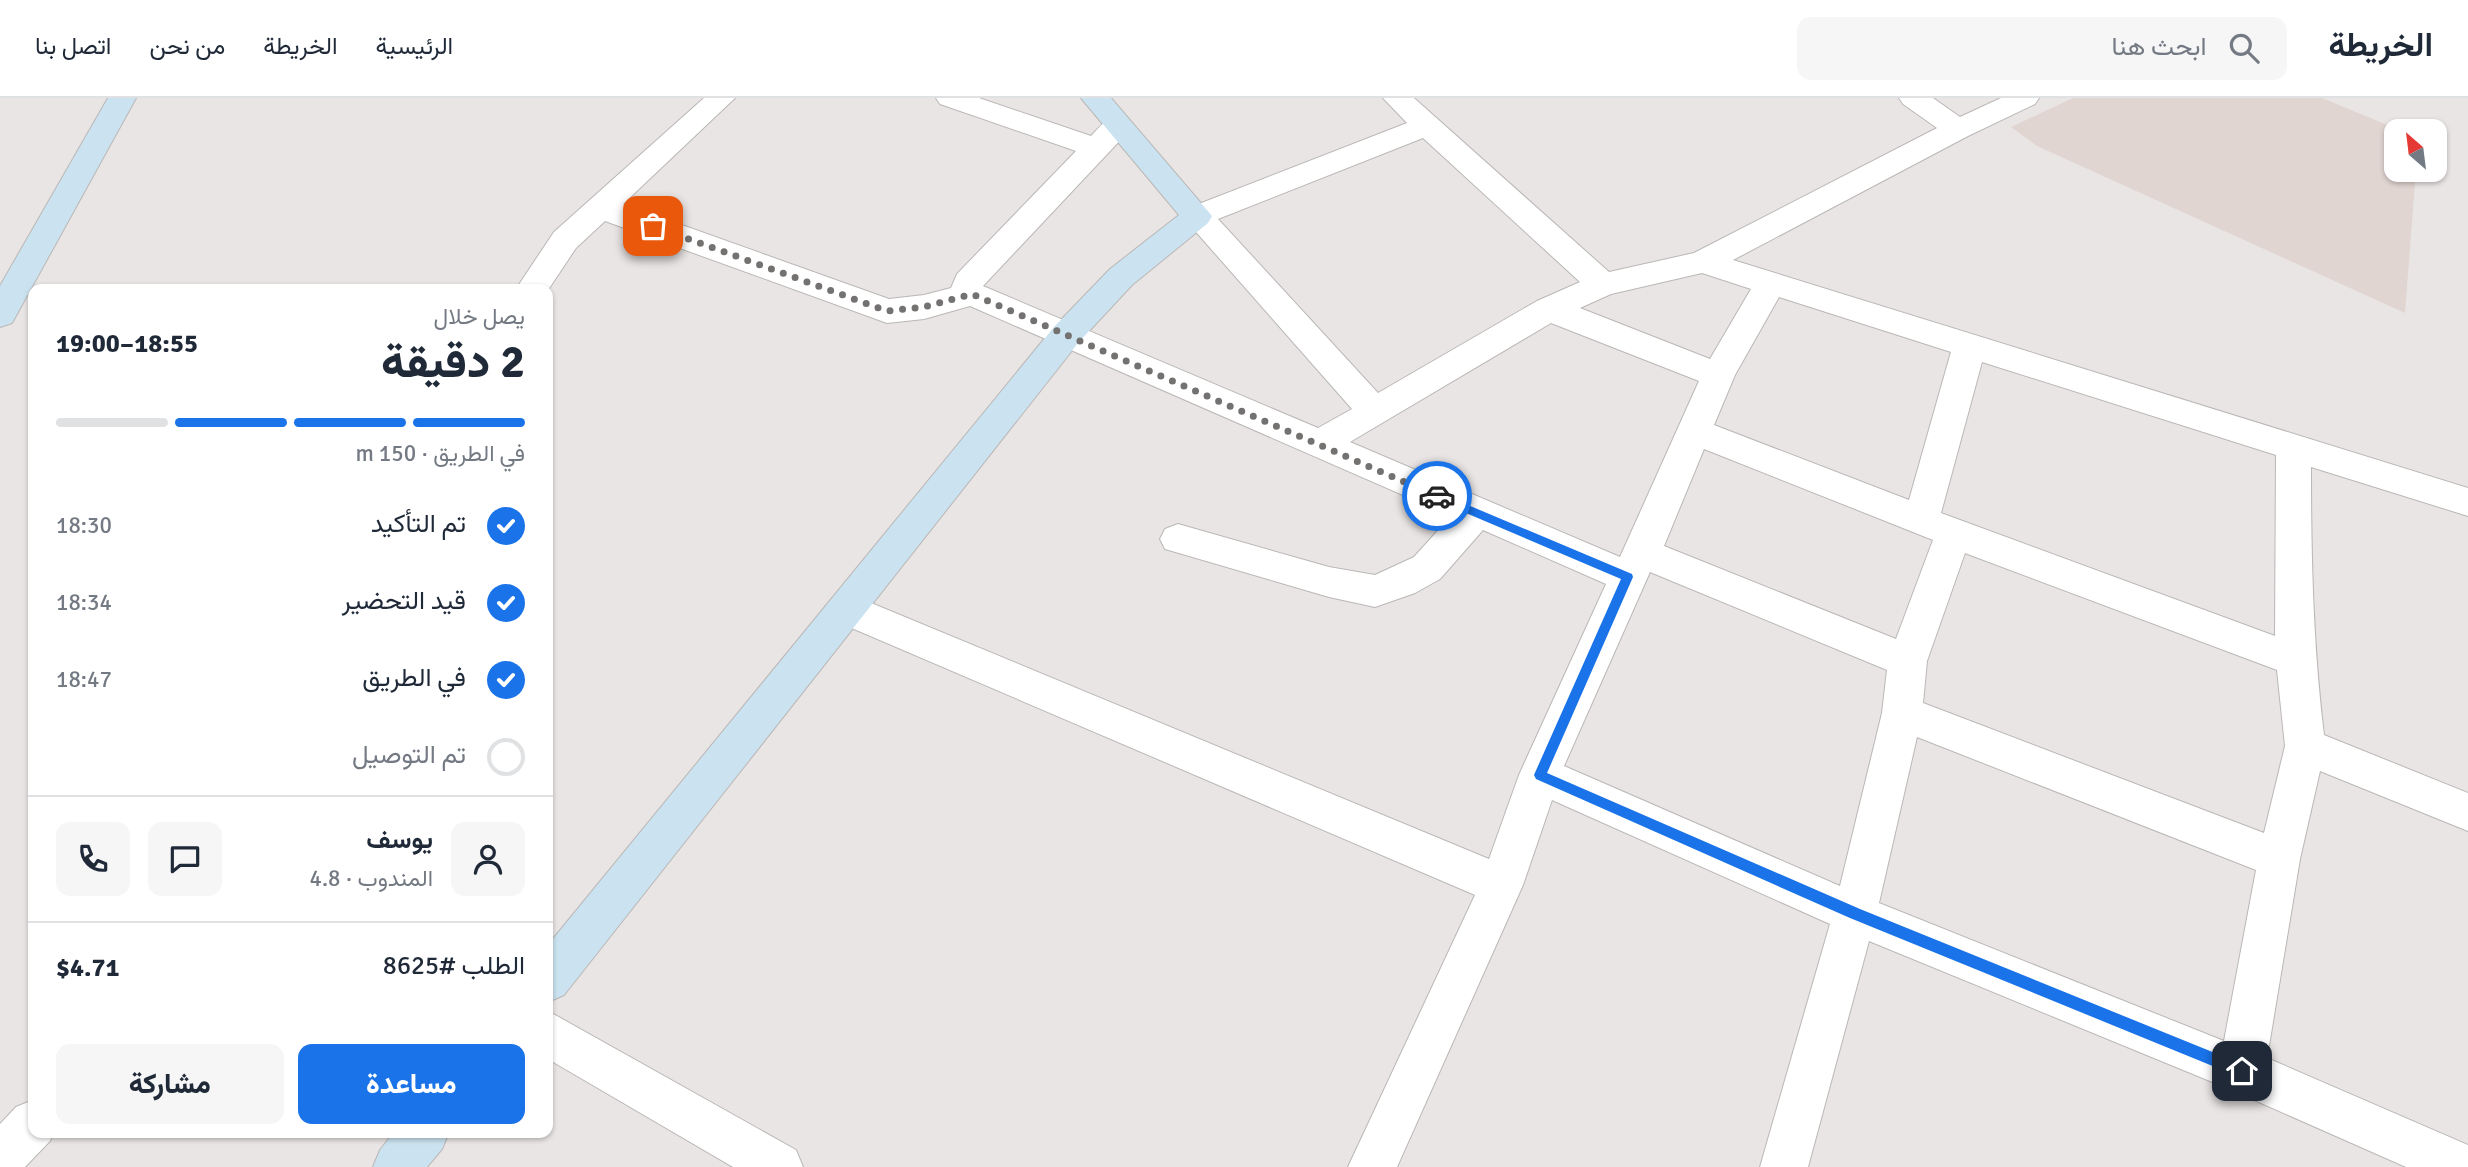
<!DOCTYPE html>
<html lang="ar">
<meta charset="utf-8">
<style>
:root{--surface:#fff;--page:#f6f6f7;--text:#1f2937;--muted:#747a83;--line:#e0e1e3;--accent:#1a73e8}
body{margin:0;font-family:Signika,Vazirmatn,sans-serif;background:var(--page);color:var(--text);direction:rtl;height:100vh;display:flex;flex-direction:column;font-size:26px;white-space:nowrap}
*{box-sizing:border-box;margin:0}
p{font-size:23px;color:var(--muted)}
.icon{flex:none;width:38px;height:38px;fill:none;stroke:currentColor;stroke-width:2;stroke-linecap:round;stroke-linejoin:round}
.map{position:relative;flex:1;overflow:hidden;direction:ltr}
.side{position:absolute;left:28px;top:186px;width:525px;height:854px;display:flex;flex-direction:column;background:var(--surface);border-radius:14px;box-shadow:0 2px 5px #0004;direction:rtl}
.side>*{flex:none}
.needle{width:46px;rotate:332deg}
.buttons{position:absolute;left:2384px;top:21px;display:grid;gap:14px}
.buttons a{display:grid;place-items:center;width:63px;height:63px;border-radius:14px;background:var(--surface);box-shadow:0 2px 5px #0004;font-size:35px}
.pin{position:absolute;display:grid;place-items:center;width:60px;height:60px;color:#fff;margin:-30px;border-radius:14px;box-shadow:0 4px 10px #0006}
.courier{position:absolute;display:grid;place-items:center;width:70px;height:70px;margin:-35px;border:5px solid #1a73e8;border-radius:50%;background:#fff;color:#222;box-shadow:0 2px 9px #0007}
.headline em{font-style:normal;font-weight:800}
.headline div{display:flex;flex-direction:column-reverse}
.headline{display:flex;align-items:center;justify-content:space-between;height:119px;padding:0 28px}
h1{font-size:46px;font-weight:800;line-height:52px}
.bar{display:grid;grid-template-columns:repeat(4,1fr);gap:10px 7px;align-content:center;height:84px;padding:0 28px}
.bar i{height:9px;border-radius:5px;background:var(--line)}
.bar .current{background:var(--accent)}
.bar p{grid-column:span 4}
.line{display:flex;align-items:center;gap:18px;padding:0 28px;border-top:2px solid var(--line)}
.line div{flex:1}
.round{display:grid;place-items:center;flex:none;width:74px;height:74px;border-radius:14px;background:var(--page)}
ol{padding:0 28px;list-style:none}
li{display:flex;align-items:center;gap:21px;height:77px}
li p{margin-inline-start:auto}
li .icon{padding:7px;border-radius:50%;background:var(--accent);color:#fff;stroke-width:4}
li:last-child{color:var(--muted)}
li i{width:38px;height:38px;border:4px solid var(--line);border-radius:50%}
.primary-button{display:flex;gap:14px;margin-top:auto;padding:14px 28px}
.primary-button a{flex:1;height:80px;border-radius:14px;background:var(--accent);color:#fff;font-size:28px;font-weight:800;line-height:80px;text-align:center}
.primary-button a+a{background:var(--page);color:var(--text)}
header{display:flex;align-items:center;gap:42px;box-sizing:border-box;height:98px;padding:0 35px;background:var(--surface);border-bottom:2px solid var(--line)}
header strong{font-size:33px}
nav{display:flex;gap:38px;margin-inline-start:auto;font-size:24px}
.search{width:490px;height:63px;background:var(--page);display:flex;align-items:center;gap:18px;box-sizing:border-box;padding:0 24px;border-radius:14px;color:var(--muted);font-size:26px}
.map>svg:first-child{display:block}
</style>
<header>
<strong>الخريطة</strong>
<div class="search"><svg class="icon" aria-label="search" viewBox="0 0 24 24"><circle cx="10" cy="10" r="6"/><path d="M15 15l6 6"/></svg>ابحث هنا</div>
<nav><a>الرئيسية</a><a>الخريطة</a><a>من نحن</a><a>اتصل بنا</a></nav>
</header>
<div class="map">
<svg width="2468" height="1069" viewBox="0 0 2468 1069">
<rect width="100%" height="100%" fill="#e9e5e4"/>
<!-- built -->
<path fill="#e1d5d1" d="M2073 0H2322L2402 33H2396V72H2416L2405 215 2037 48 2011 29Z"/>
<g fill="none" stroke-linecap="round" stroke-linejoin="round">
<defs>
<g id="street">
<path d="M704 0H735L623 106 889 201 924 197 951 190 957 176 1076 53 940 6 936 0H979L1091 38C1103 25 1109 17 1127 21L1132 28 1127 35 983 188 1318 330 1352 311 1182 118 1186 111 1407 25 1383 0H1414L1609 174 1694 155 1937 30 1903 6 1899 0H1933L1960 19 2001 0H2039L2035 6 1968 38 1733 162 2468 390V418L2311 369C2311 459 2313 547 2324 637L2468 695V733L2320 673 2300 761 2267 960 2468 1047V1069H2406L2227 990 1869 843 1808 1069H1760L1830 826 1552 702 1523 787 1397 1069H1348L1475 797 833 522 827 511 833 500 846 495 859 500 1489 761 1519 677 1606 486 1483 432 1440 481 1415 495 1375 509 1329 499 1165 451 1160 441 1165 431 1178 426 1329 469 1375 477 1414 459 1451 418 970 208 924 221 887 225 605 123 576 150 548 192 516 191 554 134ZM1423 40 1580 184 1537 203 1378 295 1218 121ZM1702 175 1751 191 1710 261 1580 210 1611 196ZM1779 199 1951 254 1909 402 1714 327 1735 277ZM1551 225 1699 283 1620 459 1350 344ZM1982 264 2276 357 2275 538 1941 415ZM1704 351 1933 442 1896 541 1664 448ZM1965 455 2277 572 2285 648 2264 735 1923 605 1927 563ZM1650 474 1887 572 1882 615 1840 788 1564 668ZM1917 639 2256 772 2224 943 1879 805Z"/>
<path d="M548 913 796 1052 803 1069H733L548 961Z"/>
<path d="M33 1002V1034H53L50 1043 25 1069H0V1026L16 1009Z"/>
</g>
<g id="secondary">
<path d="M108 0H136L12 225 0 229V188Z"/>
<path d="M1081 0H1111L1212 118 1208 125 1132 187 1078 245 564 897 548 904V847L1054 229 1110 171 1179 117Z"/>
<path d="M394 1034H449L442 1051 427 1069H373L380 1052Z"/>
</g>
</defs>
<!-- street casing -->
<use href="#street" stroke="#bab7b6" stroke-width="2"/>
<!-- secondary casing -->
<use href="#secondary" stroke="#bab7b6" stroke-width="2"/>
<!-- street -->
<use href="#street" fill="#fff" fill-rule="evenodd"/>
<!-- secondary -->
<use href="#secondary" fill="#cbe3f0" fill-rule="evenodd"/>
</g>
<!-- route -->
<path fill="#1a73e8" d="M1437 394 1632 476 1633 479 1547 675 1860 811 2247 968V978L2242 980 1850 820 1536 681 1534 677 1621 481 1433 401V395Z"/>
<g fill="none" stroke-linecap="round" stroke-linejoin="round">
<!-- done -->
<path stroke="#747171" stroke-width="7" stroke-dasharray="0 12.6" d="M653 128 887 213 924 209 972 196 1437 398"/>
</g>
</svg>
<div class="buttons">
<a><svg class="needle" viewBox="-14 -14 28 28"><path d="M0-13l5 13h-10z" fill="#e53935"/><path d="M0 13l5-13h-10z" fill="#747a83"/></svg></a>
</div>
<div class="pin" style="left:653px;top:128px;background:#ea580c"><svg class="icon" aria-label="bag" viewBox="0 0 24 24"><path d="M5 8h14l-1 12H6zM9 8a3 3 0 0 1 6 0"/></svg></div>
<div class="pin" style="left:2242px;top:973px;background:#1f2937"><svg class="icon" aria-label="home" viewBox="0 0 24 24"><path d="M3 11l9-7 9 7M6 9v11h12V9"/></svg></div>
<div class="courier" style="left:1437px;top:398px"><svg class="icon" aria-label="car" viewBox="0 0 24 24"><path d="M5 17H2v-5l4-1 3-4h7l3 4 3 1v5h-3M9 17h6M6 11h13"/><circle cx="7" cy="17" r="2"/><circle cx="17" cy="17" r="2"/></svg></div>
<section class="side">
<div class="headline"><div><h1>2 دقيقة</h1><p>يصل خلال</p></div><em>18:55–19:00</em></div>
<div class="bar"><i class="current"></i><i class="current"></i><i class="current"></i><i></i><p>في الطريق · 150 m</p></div>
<ol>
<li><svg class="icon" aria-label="check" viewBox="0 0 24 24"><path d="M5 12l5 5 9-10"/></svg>تم التأكيد<p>18:30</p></li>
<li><svg class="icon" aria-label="check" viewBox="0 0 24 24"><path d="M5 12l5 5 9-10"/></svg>قيد التحضير<p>18:34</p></li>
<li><svg class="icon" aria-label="check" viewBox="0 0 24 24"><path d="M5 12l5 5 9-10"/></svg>في الطريق<p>18:47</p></li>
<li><i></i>تم التوصيل</li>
</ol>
<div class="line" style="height:126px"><a class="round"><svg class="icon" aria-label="person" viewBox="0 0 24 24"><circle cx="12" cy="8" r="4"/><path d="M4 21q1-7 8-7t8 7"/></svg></a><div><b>يوسف</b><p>المندوب · 4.8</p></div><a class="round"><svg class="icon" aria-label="chat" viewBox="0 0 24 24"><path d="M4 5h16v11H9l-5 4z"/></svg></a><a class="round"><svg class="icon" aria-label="phone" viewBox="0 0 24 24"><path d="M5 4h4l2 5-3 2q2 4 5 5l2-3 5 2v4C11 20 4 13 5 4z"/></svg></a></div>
<div class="line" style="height:91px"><div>الطلب #8625</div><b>$4.71</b></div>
<div class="primary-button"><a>مساعدة</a><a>مشاركة</a></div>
</section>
</div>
